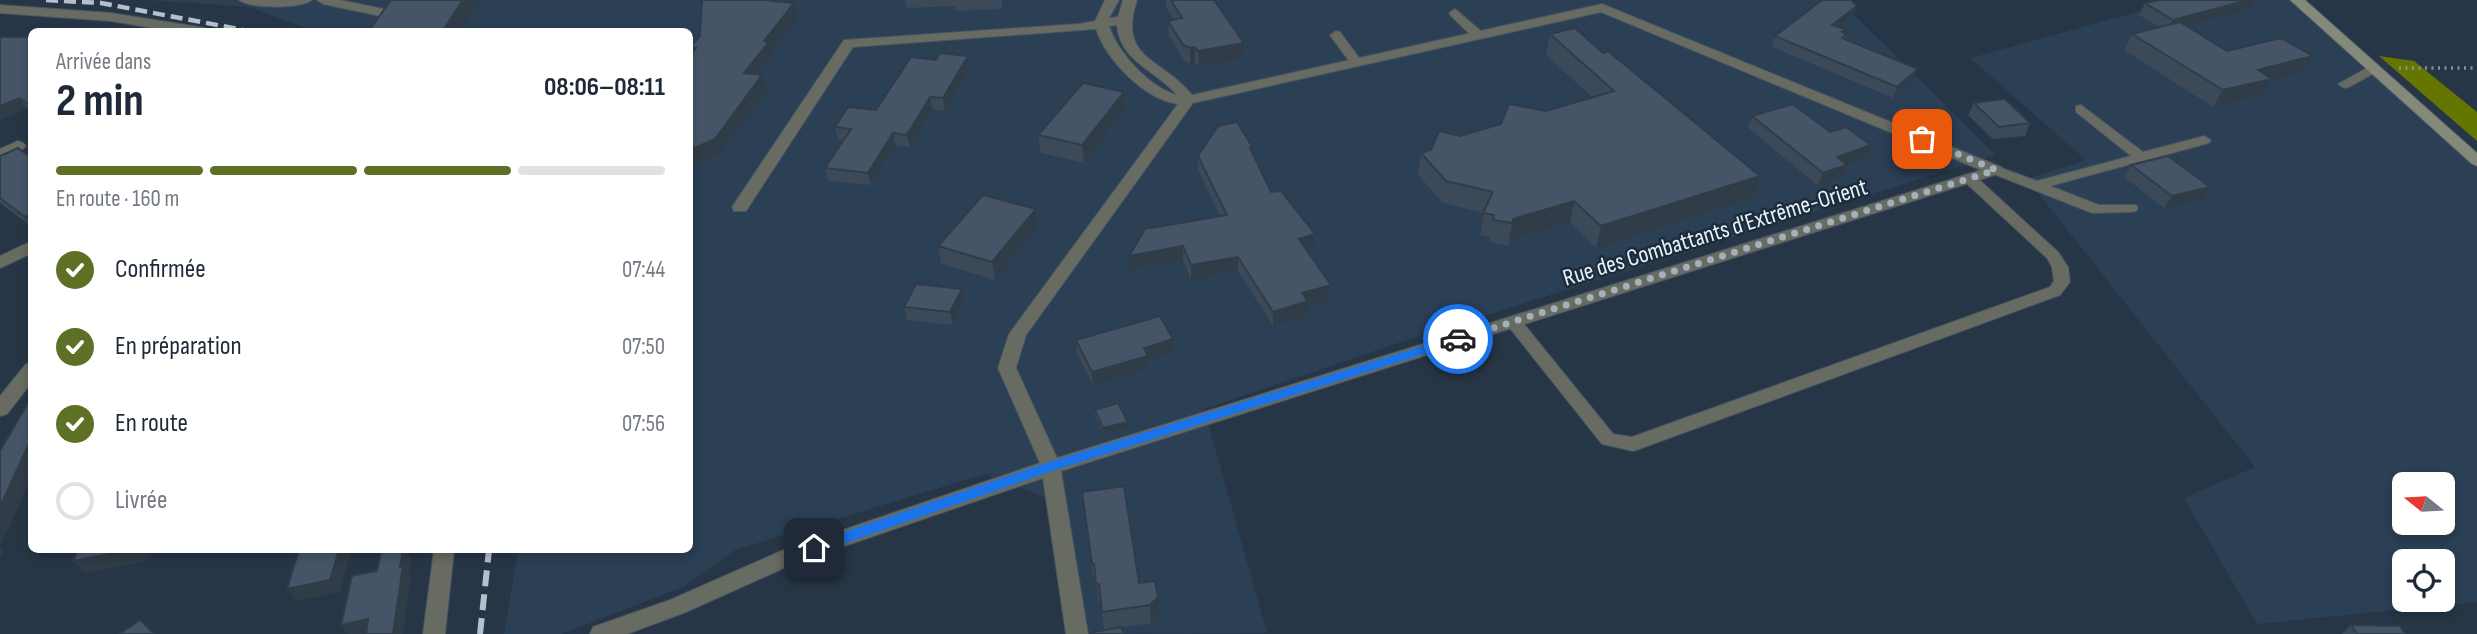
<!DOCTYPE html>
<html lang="fr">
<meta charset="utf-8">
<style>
:root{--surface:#fff;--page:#f2f2f3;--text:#1f2937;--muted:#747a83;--line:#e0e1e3;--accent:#5e7026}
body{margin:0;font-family:"Sofia Sans Condensed",sans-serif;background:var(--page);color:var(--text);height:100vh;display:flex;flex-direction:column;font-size:26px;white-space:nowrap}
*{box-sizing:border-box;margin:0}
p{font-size:23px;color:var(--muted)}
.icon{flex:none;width:38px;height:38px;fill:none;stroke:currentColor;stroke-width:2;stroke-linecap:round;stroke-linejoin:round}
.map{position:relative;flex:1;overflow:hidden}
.details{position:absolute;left:28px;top:28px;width:665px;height:525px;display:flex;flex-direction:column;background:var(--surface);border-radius:10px;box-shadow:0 4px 10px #0003}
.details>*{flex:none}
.needle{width:46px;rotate:288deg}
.controls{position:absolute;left:2392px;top:472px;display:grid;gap:14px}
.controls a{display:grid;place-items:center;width:63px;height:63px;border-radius:10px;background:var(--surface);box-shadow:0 4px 10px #0003;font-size:35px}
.pin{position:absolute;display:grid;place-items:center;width:60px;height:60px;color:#fff;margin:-30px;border-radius:14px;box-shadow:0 4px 10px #0006}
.courier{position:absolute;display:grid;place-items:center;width:70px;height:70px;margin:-35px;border:5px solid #1a73e8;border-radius:50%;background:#fff;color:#222;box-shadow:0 2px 9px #0007}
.head em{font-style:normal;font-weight:700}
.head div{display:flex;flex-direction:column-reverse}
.head{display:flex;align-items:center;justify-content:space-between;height:119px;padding:0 28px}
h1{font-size:46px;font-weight:700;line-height:52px}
.bar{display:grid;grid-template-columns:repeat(4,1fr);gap:10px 7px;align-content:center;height:84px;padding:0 28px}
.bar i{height:9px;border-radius:5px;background:var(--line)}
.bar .current{background:var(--accent)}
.bar p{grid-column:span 4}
ol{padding:0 28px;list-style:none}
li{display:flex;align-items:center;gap:21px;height:77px}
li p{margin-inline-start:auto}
li .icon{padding:7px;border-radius:50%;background:var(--accent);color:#fff;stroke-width:4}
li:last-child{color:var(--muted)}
li i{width:38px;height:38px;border:4px solid var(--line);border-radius:50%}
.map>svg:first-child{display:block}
</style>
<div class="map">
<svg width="2477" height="634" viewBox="0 0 2477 634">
<rect width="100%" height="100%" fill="#273646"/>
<!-- built -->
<g fill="#2b3f55" fill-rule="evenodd">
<path d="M147 0H1839L1996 155 1404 341 1204 409 1267 633 1076 634 1053 501 985 474 735 550 685 586 562 634H504L518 550H690V32L313 31 249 7Z"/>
<path d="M2181 0H2297L2477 161V602L2257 624 2184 498 2255 467 2027 179 2086 160 1970 58ZM2404 485H2443V523H2404ZM2404 562H2443V600H2404Z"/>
</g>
<!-- forest -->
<path fill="#647500" d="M2379 56 2414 61 2477 112V141Z"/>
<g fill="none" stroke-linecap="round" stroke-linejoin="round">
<defs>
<g id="service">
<path d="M239 0H312C300 9 251 9 239 0Z"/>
<path d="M317 0H340L389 10 391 13 385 17 323 4Z"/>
<path d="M1455 9 1482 32V38H1474L1451 16 1449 13Z"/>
<path d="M1336 31 1340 32 1360 59V65H1352L1332 38 1330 35Z"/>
<path d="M2374 64 2378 65V71L2349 87 2344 88 2338 84Z"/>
<path d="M2081 105 2143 152 2204 136 2211 140 2209 143 2050 186 2099 205H2136L2138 208 2136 211 2131 212 2092 213 1991 173 1989 170 1996 166 2037 181 2131 156 2076 112V106Z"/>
<path d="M1969 174 1974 175 2058 252 2068 267 2070 282 2060 295 1639 449 1633 451 1602 444 1505 322 1513 317 1519 318 1613 434 1632 437 2050 287 2054 281 2052 267 2047 258 1964 181 1962 178Z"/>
</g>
<g id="minor">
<path d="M1105 0H1119L1109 18 1118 17 1123 0H1137C1117 60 1162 57 1192 95L1602 4 2001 167 2004 170 2001 173 1061 471 1088 634H1066L1043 478 795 563 686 612 627 634H590L593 627 670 600 781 551 1040 463 998 368 1009 334 1178 104C1145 100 1106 60 1096 29L853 47 746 211H734L732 207 844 40 1078 24 1095 21ZM1601 12 1981 170 1057 458 1016 368 1026 335 1193 103ZM1117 25C1119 61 1157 71 1177 95 1149 87 1118 53 1109 26Z"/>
<path d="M0 5 111 13 205 28 211 32H176L111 21 0 13Z"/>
<path d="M18 141 23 143 26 146 23 149 0 160V149Z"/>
<path d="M32 241V253L0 268V256Z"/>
<path d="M32 363V382L7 414 0 416V396L26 364Z"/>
<path d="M434 550H454L445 634H423Z"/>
</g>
<path id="secondary" d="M2290 0H2305L2477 153V166L2472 164Z"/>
</defs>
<!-- service casing -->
<use href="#service" stroke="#465463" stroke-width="2"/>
<!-- minor casing -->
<use href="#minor" stroke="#465463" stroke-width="2"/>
<!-- secondary casing -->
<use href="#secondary" stroke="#465463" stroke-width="2"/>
<!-- path -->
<path stroke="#85919e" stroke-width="3.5" stroke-dasharray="2 4.5" stroke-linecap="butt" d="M2399 68H2477"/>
<!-- service -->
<use href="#service" fill="#686b61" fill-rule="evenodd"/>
<!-- minor -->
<use href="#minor" fill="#686b61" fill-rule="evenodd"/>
<!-- secondary -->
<use href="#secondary" fill="#858979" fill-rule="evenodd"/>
<!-- rail-far1 -->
<path stroke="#b5c0cc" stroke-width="4.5" stroke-dasharray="12 6" stroke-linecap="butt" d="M46 0 101 3 254 32"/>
<!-- rail -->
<path stroke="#b5c0cc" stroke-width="6" stroke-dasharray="16 8" stroke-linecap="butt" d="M480 634 489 550"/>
</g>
<!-- wall -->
<g fill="#3b4959">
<path d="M905 0H1002V9L956 11 955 6 907 8Z"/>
<path d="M1166 0H1214L1244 58 1199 67 1195 63 1190 64 1184 60 1169 36 1168 21 1174 20 1166 7Z"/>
<path d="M2159 0H2255L2249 9 2186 26 2227 51 2302 72 2271 81 2262 95 2213 107 2124 50 2132 34 2160 27 2139 15 2145 3Z"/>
<path d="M1853 16 1839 27 1844 33 1847 34 1846 40 1913 80 1893 98 1772 47 1775 36Z"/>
<path d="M798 18 771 52 773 57 759 75 767 91 720 154 694 166H690V55L692 52 690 47Z"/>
<path d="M1550 34 1603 53 1760 176 1753 198 1596 248 1570 222 1509 241 1508 246 1489 242 1490 237 1480 235 1484 213 1443 203 1418 175 1421 153 1431 150 1460 136 1593 98 1546 55Z"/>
<path d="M32 37V112L27 108 0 120Z"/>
<path d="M970 68 945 111 932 109 910 147 896 146 871 185 828 181 825 168 844 140H838L835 127 876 110Z"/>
<path d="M1124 92 1125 109 1084 163 1041 153 1038 135Z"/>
<path d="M1974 103 2030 123 2025 136 1993 139 1968 115Z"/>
<path d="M1752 116 1867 158 1847 165 1842 177 1818 186 1748 128Z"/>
<path d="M1253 155 1271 192 1314 249 1307 251 1331 285 1330 300 1308 306V316L1273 326 1238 271 1191 280 1183 260 1130 270 1129 256 1220 216 1198 170V156Z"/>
<path d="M0 156 32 158V227L0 203Z"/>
<path d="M2131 165 2210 187 2202 200 2164 208 2124 177Z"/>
<path d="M1036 209 1038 227 995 280 941 264 938 246Z"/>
<path d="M964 302 953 325 907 320 904 307Z"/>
<path d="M1076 340 1173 352 1148 360 1149 369 1093 385 1077 353Z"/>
<path d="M1095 410 1128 428 1104 434 1095 416Z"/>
<path d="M1082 492 1159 615 1151 623 1104 630 1101 602H1098L1096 582 1094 583Z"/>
<path d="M2351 625 2405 634H2342Z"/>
</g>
<!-- shaded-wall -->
<g fill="#303c48">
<path d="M463 0H481L461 32H442Z"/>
<path d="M2248 0H2255L2249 9 2167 31 2173 20Z"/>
<path d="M794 3 798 18 771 52 773 57 748 89 744 73 764 41Z"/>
<path d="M1857 6 1853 16 1828 36 1832 25Z"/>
<path d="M1244 43V58L1199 67 1198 51Z"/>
<path d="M1195 47V63L1190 64V48Z"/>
<path d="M968 56 970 68 945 111 943 98Z"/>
<path d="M2313 56 2302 72 2271 81 2262 95 2213 107 2223 90 2258 70Z"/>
<path d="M1918 69 1913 80 1893 98 1897 87Z"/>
<path d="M762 75 767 91 720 154 694 166 690 150Z"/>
<path d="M1124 92 1125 109 1084 163 1082 145Z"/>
<path d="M930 97 932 109 910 147 907 135Z"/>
<path d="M19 98 27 108 0 120V106Z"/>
<path d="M893 133 896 146 871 185 868 173Z"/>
<path d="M1871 145 1867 158 1832 170 1837 157Z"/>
<path d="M1847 165 1842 177 1818 186 1823 173Z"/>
<path d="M1760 176 1753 198 1596 248 1601 226Z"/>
<path d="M2210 187 2202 200 2164 208 2172 196Z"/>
<path d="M1574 201 1570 222 1509 241 1508 246 1513 219Z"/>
<path d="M1036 209 1038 227 995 280 992 262Z"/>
<path d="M32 214V225L25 217Z"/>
<path d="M1315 234 1314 249 1298 253 1299 239Z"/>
<path d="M1183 246V260L1130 270 1129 256Z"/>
<path d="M1238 257V271L1191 280V265Z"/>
<path d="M1331 285 1330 300 1308 306V316L1273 326V312L1302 293Z"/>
<path d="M962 289 964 302 953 325 950 312Z"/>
<path d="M1173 339V352L1148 360 1149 369 1093 385 1092 372 1144 348Z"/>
<path d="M1128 422V428L1104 434 1103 428Z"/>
<path d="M32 437V476L0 547 4 551 0 559V507Z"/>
<path d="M129 550H151L146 561 85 573 73 561Z"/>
<path d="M339 550H351L340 592 297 601 287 589Z"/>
<path d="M403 550H406L411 558 409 573 411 577 403 634H393L400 567Z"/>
<path d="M1158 597 1159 615 1151 623 1150 605Z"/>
<path d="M368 619 376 630 360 634H348L341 625Z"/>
</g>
<!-- building -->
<g fill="#455567" stroke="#303c48" stroke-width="2">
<path d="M391 0H463L442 32H368Z"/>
<path d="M702 0H764L794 3 764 41 769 42 744 73 762 75 715 139 690 150V55L696 48 690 47 700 36Z"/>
<path d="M1171 0H1214L1244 43 1198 51 1195 47 1190 48 1183 45 1168 21 1182 18Z"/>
<path d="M1822 0H1851L1857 6 1832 25 1845 29 1842 32 1847 34 1842 38 1918 69 1897 87 1775 36Z"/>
<path d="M2159 0H2248L2173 20 2145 3Z"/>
<path d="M2180 22 2227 51 2281 38 2313 56 2258 70 2272 79 2223 90 2132 34Z"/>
<path d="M1575 28 1603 53 1608 51 1760 176 1601 226 1574 201 1513 219 1512 223 1493 220 1494 215 1483 213 1493 192 1446 181 1421 153 1431 150 1439 131 1460 136 1501 124 1509 104 1546 111 1614 91 1550 34Z"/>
<path d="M0 37H32V106L19 98 0 106Z"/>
<path d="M940 53 968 56 943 98 930 97 907 135 893 133 868 173 825 168 851 129 835 127 848 107 876 110 911 57 936 60Z"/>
<path d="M1083 83 1124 92 1082 145 1038 135Z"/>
<path d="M2005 99 2030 123 1999 127 1974 103Z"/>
<path d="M1793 104 1830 132 1846 127 1871 145 1837 157 1847 165 1823 173 1752 116Z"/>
<path d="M1237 122 1253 148H1250L1271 192 1281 191 1315 234 1299 239 1331 285 1302 293 1308 301 1273 312 1238 257 1191 265 1183 246 1129 256 1145 229 1227 215 1198 156 1218 126Z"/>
<path d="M18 148 32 158V214L25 217 0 198V156Z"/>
<path d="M2168 156 2210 187 2172 196 2131 165Z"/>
<path d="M983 195 1036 209 992 262 938 246Z"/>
<path d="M916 284 962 289 950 312 904 307Z"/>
<path d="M1160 316 1173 339 1144 348 1148 356 1092 372 1076 340Z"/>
<path d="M32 396V437L0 507V451Z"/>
<path d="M1118 403 1128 422 1103 428 1095 410Z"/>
<path d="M1124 486 1139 583 1155 581 1158 597 1150 605 1102 612 1099 584H1096L1094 564H1092L1082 492Z"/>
<path d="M78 550H129L73 561Z"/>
<path d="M299 550H339L330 580 287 589Z"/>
<path d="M390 550H403L400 567 403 566 393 634H366L368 619 341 625 352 576 377 571 381 551Z"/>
<path d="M140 620 154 634H119Z"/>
<path d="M2351 625 2400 626 2405 634H2357Z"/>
<path d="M1122 627 1123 634H1093V632Z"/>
</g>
<!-- route -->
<path fill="#1a73e8" d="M1458 335 1462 336V342L1055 470 814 554 807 548 809 544 1046 463Z"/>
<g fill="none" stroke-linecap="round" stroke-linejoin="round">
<!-- done -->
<path stroke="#a4b0bc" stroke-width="7" stroke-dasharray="0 12.6" d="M1458 339 1996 170 1922 139"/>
</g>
<g text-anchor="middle" stroke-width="5" stroke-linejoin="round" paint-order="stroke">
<!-- street labels -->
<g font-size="24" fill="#e8f2fc" stroke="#1d2c3b">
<text transform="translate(1715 232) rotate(-17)" y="8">Rue des Combattants d'Extrême-Orient</text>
</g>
</g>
</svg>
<div class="controls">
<a><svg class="needle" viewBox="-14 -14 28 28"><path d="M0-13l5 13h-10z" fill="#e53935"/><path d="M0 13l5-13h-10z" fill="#747a83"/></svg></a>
<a><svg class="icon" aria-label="locate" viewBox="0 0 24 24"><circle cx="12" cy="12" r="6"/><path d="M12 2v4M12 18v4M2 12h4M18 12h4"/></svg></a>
</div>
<div class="pin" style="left:1922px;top:139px;background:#ea580c"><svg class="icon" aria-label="bag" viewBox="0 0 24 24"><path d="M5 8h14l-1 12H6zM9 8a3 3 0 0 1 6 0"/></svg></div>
<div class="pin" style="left:814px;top:548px;background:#1f2937"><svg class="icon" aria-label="home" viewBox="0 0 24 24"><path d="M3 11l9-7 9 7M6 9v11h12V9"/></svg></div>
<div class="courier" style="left:1458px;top:339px"><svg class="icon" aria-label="car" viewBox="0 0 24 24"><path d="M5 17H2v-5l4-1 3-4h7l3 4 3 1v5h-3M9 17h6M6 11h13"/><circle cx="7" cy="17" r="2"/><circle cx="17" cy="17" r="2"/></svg></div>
<section class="details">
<div class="head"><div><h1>2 min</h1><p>Arrivée dans</p></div><em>08:06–08:11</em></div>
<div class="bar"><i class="current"></i><i class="current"></i><i class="current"></i><i></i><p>En route · 160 m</p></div>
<ol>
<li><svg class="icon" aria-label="check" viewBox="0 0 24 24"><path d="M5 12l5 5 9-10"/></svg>Confirmée<p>07:44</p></li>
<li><svg class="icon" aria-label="check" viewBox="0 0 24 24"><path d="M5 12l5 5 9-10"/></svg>En préparation<p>07:50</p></li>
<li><svg class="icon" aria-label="check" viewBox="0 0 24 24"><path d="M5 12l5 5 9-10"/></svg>En route<p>07:56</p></li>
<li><i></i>Livrée</li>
</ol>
</section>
</div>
